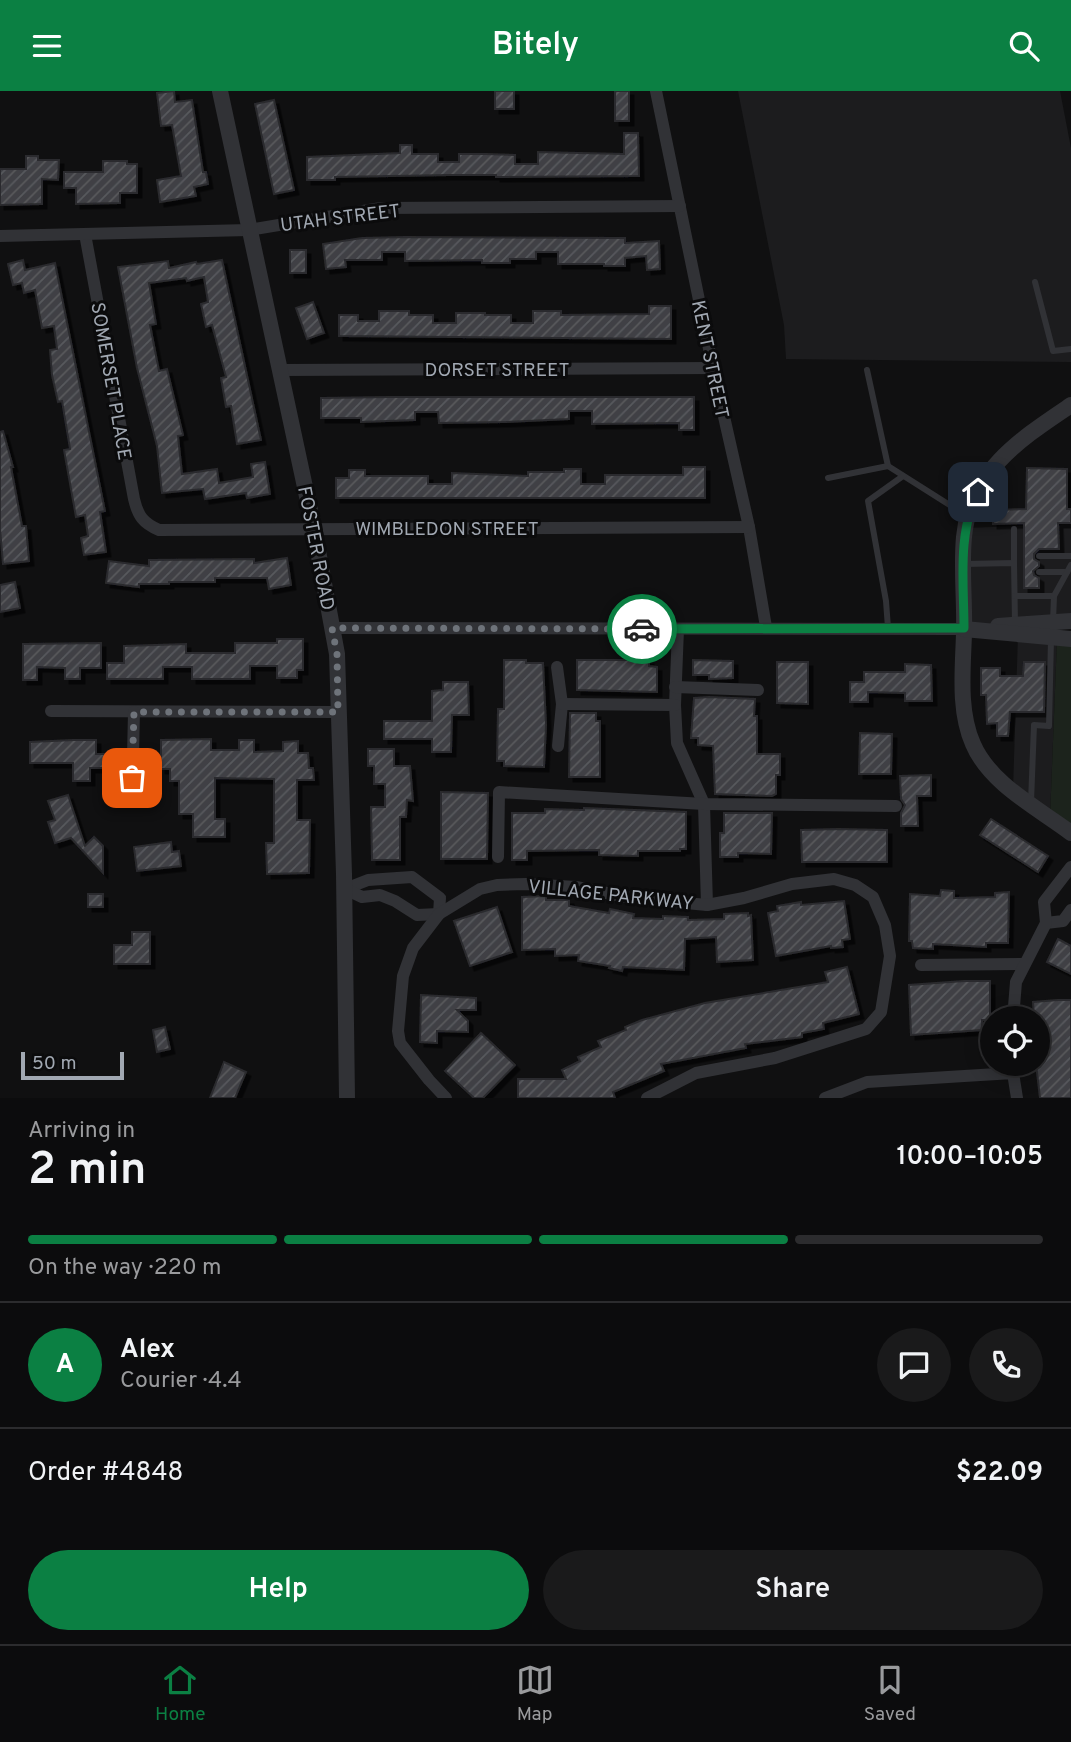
<!DOCTYPE html>
<meta charset="utf-8">
<style>
:root{--surface:#0c0c0d;--page:#1a1a1b;--text:#f1f3f6;--muted:#9a9b9d;--line:#2c2c2e;--accent:#0b8043}
body{margin:0;font-family:Overpass,sans-serif;background:var(--page);color:var(--text);height:100vh;display:flex;flex-direction:column;font-size:26px;white-space:nowrap}
*{box-sizing:border-box;margin:0}
p{font-size:23px;color:var(--muted)}
.icon{flex:none;width:38px;height:38px;fill:none;stroke:currentColor;stroke-width:2;stroke-linecap:round;stroke-linejoin:round}
.map{position:relative;height:1007px;overflow:hidden}
.details{display:flex;flex-direction:column;background:var(--surface);flex:1}
.details>*{flex:none}
.controls{position:absolute;left:980px;top:915px;display:grid;gap:14px}
.controls a{display:grid;place-items:center;width:70px;height:70px;border-radius:50%;background:var(--surface);box-shadow:0 4px 18px #0003,0 0 0 2px var(--line);font-size:35px}
.scale{position:absolute;left:21px;bottom:18px;width:103px;box-sizing:border-box;padding-left:7px;border:4px solid #a1a8b2;border-top:0;font-size:19px;line-height:24px;white-space:nowrap;color:#a1a8b2;-webkit-text-stroke:5px #0b0b0c;paint-order:stroke}
.pin{position:absolute;display:grid;place-items:center;width:60px;height:60px;color:#fff;margin:-30px;border-radius:14px;box-shadow:0 4px 10px #0006}
.courier{position:absolute;display:grid;place-items:center;width:70px;height:70px;margin:-35px;border:5px solid #0b8043;border-radius:50%;background:#fff;color:#222;box-shadow:0 2px 9px #0007}
.summary em{font-style:normal;font-weight:600}
.summary div{display:flex;flex-direction:column-reverse}
.summary{display:flex;align-items:center;justify-content:space-between;height:119px;padding:0 28px}
h1{font-size:46px;font-weight:600;line-height:52px}
.bar{display:grid;grid-template-columns:repeat(4,1fr);gap:10px 7px;align-content:center;height:84px;padding:0 28px}
.bar i{height:9px;border-radius:5px;background:var(--line)}
.bar .on{background:var(--accent)}
.bar p{grid-column:span 4}
.line{display:flex;align-items:center;gap:18px;padding:0 28px;border-top:2px solid var(--line)}
.line div{flex:1}
.round{display:grid;place-items:center;flex:none;width:74px;height:74px;border-radius:37px;background:var(--page)}
.action{display:flex;gap:14px;margin-top:auto;padding:14px 28px}
.action a{flex:1;height:80px;border-radius:42px;background:var(--accent);color:#fff;font-size:28px;font-weight:600;line-height:80px;text-align:center}
.action a+a{background:var(--page);color:var(--text)}
header{display:flex;justify-content:space-between;align-items:center;height:91px;padding:0 28px;background:var(--accent);color:#fff;font-size:32px;font-weight:600}
.menu{display:flex;justify-content:space-around;align-items:center;height:98px;border-top:2px solid var(--line);background:var(--surface);font-size:19px;color:var(--muted)}
.menu a{display:grid;justify-items:center;gap:4px}
.menu .on{color:var(--accent)}
.map>svg:first-child{display:block}
</style>
<header><svg class="icon" aria-label="menu" viewBox="0 0 24 24"><path d="M4 6h16M4 12h16M4 18h16"/></svg>Bitely<svg class="icon" aria-label="search" viewBox="0 0 24 24"><circle cx="10" cy="10" r="6"/><path d="M15 15l6 6"/></svg></header>
<div class="map">
<svg width="1071" height="1007" viewBox="0 0 1071 1007">
<defs>
<pattern id="building-hatch" width="6" height="6" patternUnits="userSpaceOnUse" patternTransform="scale(1.75)"><rect width="6" height="6" fill="#3f4044"/><path d="M-1 1l2-2M0 6l6-6M5 7l2-2" fill="none" stroke="#58595d"/></pattern>
<filter id="shadow"><feDropShadow dx="4.5" dy="4.5" stdDeviation="0" flood-color="#0009"/></filter>
</defs>
<rect width="100%" height="100%" fill="#101011"/>
<!-- built -->
<g fill="#1c1c1e">
<path d="M738 0H1060L1071 57V271L786 268 784 234Z"/>
<path d="M1071 433V531L964 538 966 437Z"/>
<path d="M1018 544 1057 549 1050 727 1013 699Z"/>
</g>
<!-- grass -->
<path fill="#1c231c" d="M1071 548V742L1050 727 1057 549Z"/>
<!-- building -->
<g fill="url(#building-hatch)" stroke="#2a2a2d" stroke-width="2" filter="url(#shadow)">
<path d="M174 0 175 11 192 9 203 81H206L208 93 194 96 196 105 160 111 157 89 181 85 172 34 161 35 157 2Z"/>
<rect x="495" y="0" width="19" height="18"/>
<rect x="615" y="0" width="14" height="30"/>
<path d="M274 9 294 99 274 103 255 13Z"/>
<path d="M624 42H638L639 85 496 86V84H451L335 86V89H307V66L400 62V54H412V63H438V71H459V63H486L515 64V73H538V61L624 63Z"/>
<path d="M26 65H38V69H59L58 89 42 88V113L0 114V78H26Z"/>
<path d="M103 70H127V73H137V102H120V112L76 113V97H64V81H103Z"/>
<path d="M405 146 625 147V152L659 150 660 178 647 179 646 165 625 167V175H604V173H558V161H536V168H510V172H482V169L405 170V161H382V169H345L346 176 326 178 323 153 362 147Z"/>
<rect x="290" y="159" width="16" height="23"/>
<path d="M23 169 25 179 55 172 105 420 100 421 106 461 84 464 81 447 88 445 85 424 76 426 64 359 70 358 62 310 58 311 52 284 50 259 57 258 54 235 42 237 35 199 24 202 22 192 13 194 8 173Z"/>
<path d="M222 169 261 349 237 353 231 315 226 316 221 287 226 286 212 234 206 236 201 213 208 211 204 186 187 190 186 187 149 192 156 233 150 234 159 280 167 278 183 344 178 345 182 383 217 378 219 392 253 386 251 373 265 371 270 403 247 407 246 402 205 408 203 398 162 402 157 355 137 277 118 176 168 170 169 177 196 171 197 173Z"/>
<path d="M313 211 324 242 307 248 296 217Z"/>
<path d="M649 215H671V248L339 245V224H358V230H379V220H409V224H433V232H456V222H485V224H511V232H533V220H561V224L649 223Z"/>
<path d="M390 306H694V339H679V332L592 333V320H569V328L506 331 439 332 438 321H415V329L361 331V327H321V307Z"/>
<path d="M3 340 13 376H11L22 435H26L29 470 3 473 0 438V341Z"/>
<path d="M683 376H705V407H336V387H349V379H365V385H428V393H452V382L528 385V381H564V378H581V393H605V384H683Z"/>
<path d="M1027 377 1067 378V418H1071V432H1058L1059 458H1039L1034 463V468L1039 471V475L1033 480 1034 484 1039 487V497H1024V432L993 433V419L1026 418Z"/>
<path d="M287 467 291 494 269 498 267 487H215V491H169V493H139V496L106 492 109 470 149 475V469L254 468V472Z"/>
<path d="M15 491 20 517 0 521V494Z"/>
<path d="M277 548H303V579H297V587H277V575H250V588H192V576H163V588H107V572H124V555L186 553V562H235V552H277Z"/>
<path d="M101 552V577H80V588H65V577L37 576V589H23V553Z"/>
<path d="M504 569H526V572H543L546 634 544 676 504 675V670H497L498 618H504Z"/>
<path d="M577 569H649V575L657 576V601L577 599Z"/>
<path d="M693 569 733 570V587L709 588V584H693Z"/>
<path d="M777 571H808V613L777 612Z"/>
<path d="M1024 571H1045L1044 621H1010L1008 645H997V632L987 633 986 604H981V577H1000V585H1023Z"/>
<path d="M905 573 931 574 932 610H905V602L868 601V611H850V591H864V581H905Z"/>
<path d="M443 591H468L469 624H452L451 661H432V648H384V630H432V600L443 599Z"/>
<path d="M709 606 755 608 754 625H757V663H780V684H776V703L772 705 715 703 713 655 698 654V647H691L694 607Z"/>
<path d="M570 622H596V630H600V686H569Z"/>
<path d="M860 642 892 643 891 683H859Z"/>
<path d="M211 648V659H239V649H254V661L283 660V651L298 650V662H308L309 677H313L314 689H297V729H310L309 782 267 783 266 752H274V688L215 687V728H225V746H193V723H179V690H170V678H161V649Z"/>
<path d="M73 649H96V663H105V677H90V690H73V672H30V651Z"/>
<path d="M368 658H394V675H410L413 710 407 709 406 726H400V769H372L371 716H385V693H374V675H368Z"/>
<path d="M931 684V705H917L918 735H901V722L905 714 901 708 900 685Z"/>
<path d="M441 701 488 702 487 768H441Z"/>
<path d="M68 704 85 755 94 746 103 755V782L71 747 55 752 48 731 55 729 48 710Z"/>
<path d="M584 717 686 721V758H680V760H638V765L599 764V759L527 760V769H512V722H545V718L584 719Z"/>
<path d="M724 722H772L771 763 738 762V766H720V742H724Z"/>
<path d="M991 728 1048 765 1038 781 980 744Z"/>
<path d="M838 738 887 739V771H802L801 739Z"/>
<path d="M171 751 172 761 179 760 181 775 137 780 134 756Z"/>
<path d="M941 799 954 800V807L995 806V802L1009 801 1008 852H986V856L933 853V858L913 857 912 850H909L910 803 940 805Z"/>
<rect x="88" y="803" width="15" height="13"/>
<path d="M546 805V809H569V815L609 822 610 818 634 823 633 827 663 828V825L688 826V829L724 828V823L748 822V825L751 824 753 869 717 871 716 846 685 848 684 879 623 876 622 880 609 877 610 875 578 870 579 864 555 865V858L522 859V806Z"/>
<path d="M844 810 850 848 842 849 843 856 831 857V855L776 865 768 822 778 820 777 815 801 811V814Z"/>
<path d="M497 816 512 861 470 875 454 830Z"/>
<path d="M132 841H150V873H114V854H132Z"/>
<path d="M1058 848 1071 855V883L1047 871Z"/>
<path d="M847 876 859 923 823 932 824 938 802 942V946L745 953 746 957 661 973 664 980 613 1001 615 1007H518V988H566L562 979 580 970 578 966 601 956 598 950 626 939 625 936 642 929 705 912 828 891 825 881Z"/>
<path d="M964 890H990V929H982V939L911 944 909 894Z"/>
<path d="M421 904 476 907V919H457L468 930V941L437 940V952L420 951Z"/>
<path d="M1058 909H1071V1007H1040L1036 973H1038V928H1034L1033 911Z"/>
<path d="M165 936 170 958 157 961 153 939Z"/>
<path d="M481 942 515 974 483 1007H474L445 980Z"/>
<path d="M224 971 246 981 235 1007H210Z"/>
</g>
<g fill="none" stroke-linecap="round" stroke-linejoin="round">
<!-- service -->
<g stroke="#313236" stroke-width="6">
<path d="M1035 191 1053 260 1071 258"/>
<path d="M888 375 967 425"/>
<path d="M828 387 888 375 867 279"/>
<path d="M1014 438V472"/>
<path d="M1039 465H1071"/>
<path d="M964 473 1014 472 1015 532"/>
<path d="M1039 481H1067"/>
<path d="M1015 505H1054L1053 531"/>
<path d="M1054 505 1071 474"/>
<path d="M888 537 886 510 868 410 903 385"/>
<path d="M1031 711 1034 634 1049 635 1051 548"/>
</g>
<!-- minor -->
<g stroke="#313236" stroke-width="12">
<path d="M656 0 713 277 749 436 766 536"/>
<path d="M85 143 134 408C138 425 143 432 159 439L749 436"/>
<path d="M0 145 249 139 381 117 680 115"/>
<path d="M281 279 713 277"/>
<path d="M332 537 964 538"/>
<path d="M678 538 675 614 677 652 704 713 707 814"/>
<path d="M557 576 562 613 558 655"/>
<path d="M675 596 758 599"/>
<path d="M562 613 675 614"/>
<path d="M51 620 338 621"/>
<path d="M132 709 134 621"/>
<path d="M498 766 499 701 704 713 896 715"/>
<path d="M345 798 368 789 412 786 440 807 439 823"/>
<path d="M345 798 362 806 380 804 395 810 417 824 439 823"/>
<path d="M1046 832 1063 830 1071 819"/>
<path d="M921 874 1024 873"/>
<path d="M1013 928 1016 891 1046 832 1044 811 1071 776"/>
<path d="M446 1007 429 989 400 952 398 940 403 885 413 857 439 823 480 798 497 794 526 793 576 796 632 807 707 814 744 807 792 793 834 788 855 794 873 806 885 834 890 865 881 921 866 938 775 967 696 982 647 1007"/>
<path d="M825 1007 867 991 1013 982 1017 1007"/>
</g>
<!-- tertiary -->
<g stroke="#313236" stroke-width="16">
<path d="M220 0 314 438 337 563 344 783 347 1007"/>
<path d="M1071 314C1022 347 970 380 964 446 961 478 965 510 964 542 963 578 958 619 973 653 990 693 1038 717 1071 742"/>
<path d="M998 535 1071 530"/>
<path d="M964 538 1071 548"/>
</g>
</g>
<g fill="none" stroke-linecap="round" stroke-linejoin="round">
<!-- done -->
<path stroke="#6e737a" stroke-width="7" stroke-dasharray="0 12.6" d="M132 687 134 621H338L337 563 332 537 642 538"/>
<!-- route -->
<path stroke="#0b8043" stroke-width="9" d="M642 538 964 537C964 493 957 442 978 401"/>
</g>
<g text-anchor="middle" stroke-width="6" stroke-linejoin="round" paint-order="stroke">
<!-- street labels -->
<g font-size="19" fill="#a1a8b2" stroke="#0b0b0c">
<text transform="translate(340 126) rotate(-7)" y="7">UTAH STREET</text>
<text transform="translate(711 268) rotate(78)" y="7">KENT STREET</text>
<text x="497" y="285">DORSET STREET</text>
<text transform="translate(112 290) rotate(80)" y="7">SOMERSET PLACE</text>
<text x="447" y="444">WIMBLEDON STREET</text>
<text transform="translate(317 457) rotate(79)" y="7">FOSTER ROAD</text>
<text transform="translate(611 803) rotate(6)" y="7">VILLAGE PARKWAY</text>
</g>
</g>
</svg>
<div class="controls">
<a><svg class="icon" aria-label="locate" viewBox="0 0 24 24"><circle cx="12" cy="12" r="6"/><path d="M12 2v4M12 18v4M2 12h4M18 12h4"/></svg></a>
</div>
<div class="scale">50 m</div>
<div class="pin" style="left:132px;top:687px;background:#ea580c"><svg class="icon" aria-label="bag" viewBox="0 0 24 24"><path d="M5 8h14l-1 12H6zM9 8a3 3 0 0 1 6 0"/></svg></div>
<div class="pin" style="left:978px;top:401px;background:#1f2937"><svg class="icon" aria-label="home" viewBox="0 0 24 24"><path d="M3 11l9-7 9 7M6 9v11h12V9"/></svg></div>
<div class="courier" style="left:642px;top:538px"><svg class="icon" aria-label="car" viewBox="0 0 24 24"><path d="M5 17H2v-5l4-1 3-4h7l3 4 3 1v5h-3M9 17h6M6 11h13"/><circle cx="7" cy="17" r="2"/><circle cx="17" cy="17" r="2"/></svg></div>
</div>
<section class="details">
<div class="summary"><div><h1>2 min</h1><p>Arriving in</p></div><em>10:00–10:05</em></div>
<div class="bar"><i class="on"></i><i class="on"></i><i class="on"></i><i></i><p>On the way · 220 m</p></div>
<div class="line" style="height:126px"><b class="round" style="background:var(--accent);color:#fff">A</b><div><b>Alex</b><p>Courier · 4.4</p></div><a class="round"><svg class="icon" aria-label="chat" viewBox="0 0 24 24"><path d="M4 5h16v11H9l-5 4z"/></svg></a><a class="round"><svg class="icon" aria-label="phone" viewBox="0 0 24 24"><path d="M5 4h4l2 5-3 2q2 4 5 5l2-3 5 2v4C11 20 4 13 5 4z"/></svg></a></div>
<div class="line" style="height:91px"><div>Order #4848</div><b>$22.09</b></div>
<div class="action"><a>Help</a><a>Share</a></div>
</section>
<nav class="menu">
<a class="on"><svg class="icon" aria-label="home" viewBox="0 0 24 24"><path d="M3 11l9-7 9 7M6 9v11h12V9"/></svg>Home</a>
<a><svg class="icon" aria-label="map" viewBox="0 0 24 24"><path d="M3 6l6-2 6 2 6-2v14l-6 2-6-2-6 2zM9 4v14M15 6v14"/></svg>Map</a>
<a><svg class="icon" aria-label="saved" viewBox="0 0 24 24"><path d="M7 4h10v16l-5-4-5 4z"/></svg>Saved</a>
</nav>
